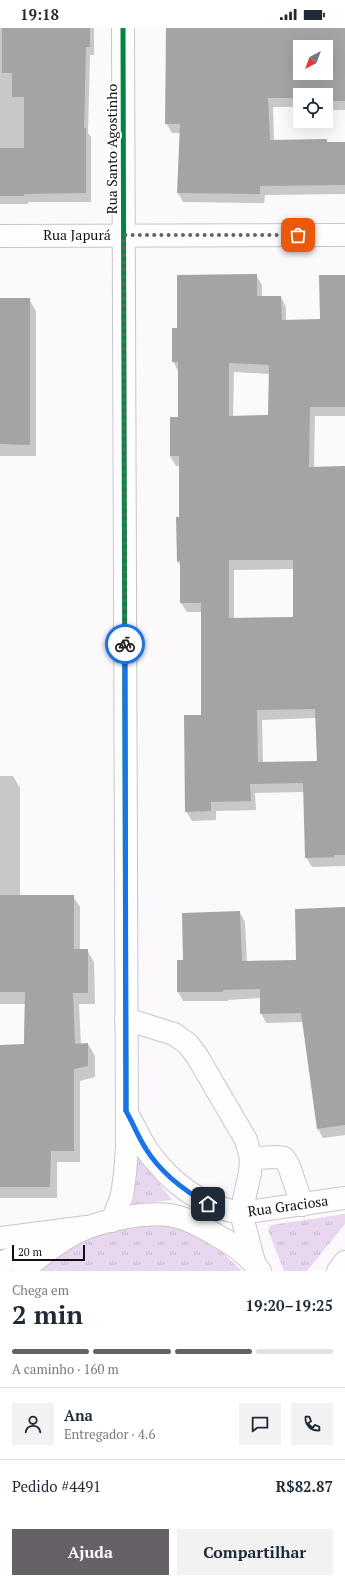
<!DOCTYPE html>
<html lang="pt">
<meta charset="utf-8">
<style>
:root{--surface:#fff;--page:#f2f2f3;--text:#1f2937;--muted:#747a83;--line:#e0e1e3;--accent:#656166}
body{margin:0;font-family:"PT Serif",serif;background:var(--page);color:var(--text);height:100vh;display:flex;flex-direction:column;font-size:15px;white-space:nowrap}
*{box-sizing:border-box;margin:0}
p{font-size:13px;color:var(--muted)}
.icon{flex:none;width:22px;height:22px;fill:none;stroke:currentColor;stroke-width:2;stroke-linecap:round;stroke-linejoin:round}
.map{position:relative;height:1243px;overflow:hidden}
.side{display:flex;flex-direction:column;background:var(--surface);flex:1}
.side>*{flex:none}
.needle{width:26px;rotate:221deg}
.buttons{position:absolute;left:293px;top:12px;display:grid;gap:8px}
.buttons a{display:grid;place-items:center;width:40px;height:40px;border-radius:0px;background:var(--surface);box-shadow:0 4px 16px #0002;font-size:20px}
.scale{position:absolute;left:12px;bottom:10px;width:73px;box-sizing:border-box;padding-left:4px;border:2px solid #130f14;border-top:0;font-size:11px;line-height:14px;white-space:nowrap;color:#130f14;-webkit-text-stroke:3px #fff;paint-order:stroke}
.pin{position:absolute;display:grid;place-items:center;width:34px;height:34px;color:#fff;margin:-17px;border-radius:8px;box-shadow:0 2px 6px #0006}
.courier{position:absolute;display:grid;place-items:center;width:40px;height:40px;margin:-20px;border:3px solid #1a73e8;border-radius:50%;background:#fff;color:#222;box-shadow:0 1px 5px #0007}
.summary em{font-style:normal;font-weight:700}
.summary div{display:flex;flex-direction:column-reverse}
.summary{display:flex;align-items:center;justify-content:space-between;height:68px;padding:0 12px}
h1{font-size:26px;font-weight:700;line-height:30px}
.bar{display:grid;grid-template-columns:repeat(4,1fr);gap:6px 4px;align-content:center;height:48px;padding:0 12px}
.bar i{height:5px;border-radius:3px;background:var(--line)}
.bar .on{background:var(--accent)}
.bar p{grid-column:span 4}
.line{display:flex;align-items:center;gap:10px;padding:0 12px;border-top:1px solid var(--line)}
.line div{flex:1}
.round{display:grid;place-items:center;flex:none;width:42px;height:42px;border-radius:0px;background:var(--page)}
.cta{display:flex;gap:8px;margin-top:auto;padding:8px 12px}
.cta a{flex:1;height:46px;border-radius:0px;background:var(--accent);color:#fff;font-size:16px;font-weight:700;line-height:46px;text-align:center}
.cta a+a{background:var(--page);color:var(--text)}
.status{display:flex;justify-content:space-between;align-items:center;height:28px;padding:0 20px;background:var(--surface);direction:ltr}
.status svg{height:11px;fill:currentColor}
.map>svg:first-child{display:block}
</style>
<div class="status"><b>19:18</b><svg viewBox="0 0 49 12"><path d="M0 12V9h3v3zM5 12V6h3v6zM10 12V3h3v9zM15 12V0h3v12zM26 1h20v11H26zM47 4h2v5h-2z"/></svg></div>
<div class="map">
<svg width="345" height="1243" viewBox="0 0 345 1243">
<defs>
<pattern id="grass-tufts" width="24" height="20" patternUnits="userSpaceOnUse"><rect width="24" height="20" fill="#e9d6ef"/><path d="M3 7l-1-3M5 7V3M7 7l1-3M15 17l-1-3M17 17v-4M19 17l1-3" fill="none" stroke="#c7b6cc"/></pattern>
</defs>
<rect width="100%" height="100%" fill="#fcf9fd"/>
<!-- grass -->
<g fill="url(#grass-tufts)">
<path d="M138 1128 172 1172 133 1176Z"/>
<path d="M345 1186V1196L307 1243H284L268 1202 271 1197Z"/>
<path d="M136 1195 180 1200 220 1222 242 1243H36L72 1213Z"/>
</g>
<!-- shadow -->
<g fill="#0003" fill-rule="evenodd">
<path d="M0 0H94V27H90L88 105 91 109V174H28V176H0Z"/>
<path d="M167 0H345V82H326V67H300V79H273L274 113 326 112 328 115 345 114V166L265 167 264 175 183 174 178 165 180 105H172L166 95ZM300 19H326V45H300Z"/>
<path d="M256 247 262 257V269H281L286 279V293L321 292 345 248V388H315L314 440H345V838L312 839 306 829 304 764 255 765 256 782 216 783V792L192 793 186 783 202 688V584H187L181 575V539L178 533 180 490V438H176L170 428 171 390H179L178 343 173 333 178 301ZM234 344 270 346 269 388 233 389ZM294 541V590L234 591V542ZM316 690 318 734 263 735 262 692Z"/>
<path d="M0 271H29L36 283V428H0Z"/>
<path d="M0 748H13L20 760V868H73L80 879V922H87L94 934 95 976H79L81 1017 88 1016 95 1028V1049L80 1053V1134H57V1170H0V1017H24L25 976H0Z"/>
<path d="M345 880V1107L323 1110 318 1101 303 994 266 995 261 985V970L228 972V973H183L178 964 185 933 240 885 245 894 247 934 297 933Z"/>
</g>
<!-- building -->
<g fill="#a6a3a7" fill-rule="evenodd">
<path d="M2 0H90V19H86L84 100H86V165L24 166V168H0V120H24V69H12V45H2Z"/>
<path d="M166 0H345V73H326V67H300V70H268L270 112 327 111V114H345V157L260 158V166L177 165 180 96H165ZM300 19H326V45H300Z"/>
<path d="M257 246V268H281L282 292 320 291 319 247H345V379H310L309 439 345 438V827H334V829L305 830 303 755 250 756 251 773 211 774V783L185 784 184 687H201V575H180V533L177 534 176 489H179V428H170V389H178V334H172V300H177V247ZM229 335 269 337 268 387 229 388ZM229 532H293V589L229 590ZM315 681 317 733 258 734 257 682Z"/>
<path d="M0 270H30V417L0 416Z"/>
<path d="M0 867H74V921H88V965H73L75 1016 88 1015V1038L74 1041V1123H51L50 1159H0V1017L24 1016 25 964H0Z"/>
<path d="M345 879V1097L317 1101 301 985 260 986V961L223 962V964H177V932H183L182 885 240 883 242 933 296 932 295 881Z"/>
</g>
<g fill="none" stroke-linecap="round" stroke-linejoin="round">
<defs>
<g id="minor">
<path d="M0 208 345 207"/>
<path d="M126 991 174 1006 188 1016 197 1028 246 1112 251 1130 250 1145 241 1185"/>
<path d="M251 1130 277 1129 284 1130 289 1138 302 1177"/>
<path d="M0 1210 86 1199"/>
</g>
<g id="major">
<path d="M128 1087C134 1098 139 1109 146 1120 149 1126 154 1131 159 1137 181 1163 208 1179 241 1185L345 1170"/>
<path d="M241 1185 254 1234"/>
<path d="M112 1193 122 1168 125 1145 127 1120 123 0"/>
<path d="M0 1235 45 1217"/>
<path d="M23 1243C39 1228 56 1216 75 1205 98 1193 152 1181 178 1189 191 1192 204 1200 216 1207 233 1216 249 1227 260 1243"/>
<path d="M338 1243 345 1234"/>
</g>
</defs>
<!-- minor casing -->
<use href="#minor" stroke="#c9c5ca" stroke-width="24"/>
<!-- major casing -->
<use href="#major" stroke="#c9c5ca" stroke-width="24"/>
<!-- minor -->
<use href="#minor" stroke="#fffeff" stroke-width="22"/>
<!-- major -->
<use href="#major" stroke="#fffeff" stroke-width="22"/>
<defs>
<path id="cycleway" d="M123 0 126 1083"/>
</defs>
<!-- cycleway casing -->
<use href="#cycleway" stroke="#fff" stroke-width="8"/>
<!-- cycleway -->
<use href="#cycleway" stroke="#00873e" stroke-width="5"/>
</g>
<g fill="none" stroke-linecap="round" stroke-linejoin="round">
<!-- done -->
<path stroke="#656166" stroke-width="4" stroke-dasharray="0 7.2" d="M125 616 124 207H298"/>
<!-- route -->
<path stroke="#1a73e8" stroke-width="5" d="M125 616 126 1083C133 1095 138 1109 146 1121 161 1145 183 1162 208 1176"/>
</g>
<g text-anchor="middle" stroke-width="4" stroke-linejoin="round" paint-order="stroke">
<!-- street labels -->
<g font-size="14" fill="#130f14" stroke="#fff">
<text transform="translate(112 121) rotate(-90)" y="5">Rua Santo Agostinho</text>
<text x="77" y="212">Rua Japurá</text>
<text transform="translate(288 1178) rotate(-8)" y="5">Rua Graciosa</text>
</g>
</g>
</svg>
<div class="buttons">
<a><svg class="needle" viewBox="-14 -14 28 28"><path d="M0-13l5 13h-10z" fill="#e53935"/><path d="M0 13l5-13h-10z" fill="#747a83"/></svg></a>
<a><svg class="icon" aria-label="locate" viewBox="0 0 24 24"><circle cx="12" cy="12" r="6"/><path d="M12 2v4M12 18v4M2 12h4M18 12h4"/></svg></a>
</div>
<div class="scale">20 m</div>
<div class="pin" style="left:298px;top:207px;background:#ea580c"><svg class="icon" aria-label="bag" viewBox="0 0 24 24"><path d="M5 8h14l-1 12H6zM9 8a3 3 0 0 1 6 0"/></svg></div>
<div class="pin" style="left:208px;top:1176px;background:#1f2937"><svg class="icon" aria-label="home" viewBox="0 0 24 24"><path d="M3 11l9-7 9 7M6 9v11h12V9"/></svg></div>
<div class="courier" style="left:125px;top:616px"><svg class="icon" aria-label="bike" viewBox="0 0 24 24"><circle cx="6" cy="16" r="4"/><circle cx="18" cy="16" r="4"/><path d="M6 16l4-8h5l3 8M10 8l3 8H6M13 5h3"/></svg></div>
</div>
<section class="side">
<div class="summary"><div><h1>2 min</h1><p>Chega em</p></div><em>19:20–19:25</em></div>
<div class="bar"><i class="on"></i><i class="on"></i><i class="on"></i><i></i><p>A caminho · 160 m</p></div>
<div class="line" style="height:72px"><a class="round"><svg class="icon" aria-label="person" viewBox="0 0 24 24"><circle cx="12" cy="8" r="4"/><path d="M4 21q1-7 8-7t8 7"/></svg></a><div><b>Ana</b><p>Entregador · 4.6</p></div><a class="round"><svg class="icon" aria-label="chat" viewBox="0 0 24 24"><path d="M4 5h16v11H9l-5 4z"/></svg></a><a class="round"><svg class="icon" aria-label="phone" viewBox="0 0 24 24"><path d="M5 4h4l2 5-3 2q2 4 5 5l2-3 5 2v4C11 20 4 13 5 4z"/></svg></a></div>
<div class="line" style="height:52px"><div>Pedido #4491</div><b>R$82.87</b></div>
<div class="cta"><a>Ajuda</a><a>Compartilhar</a></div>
</section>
